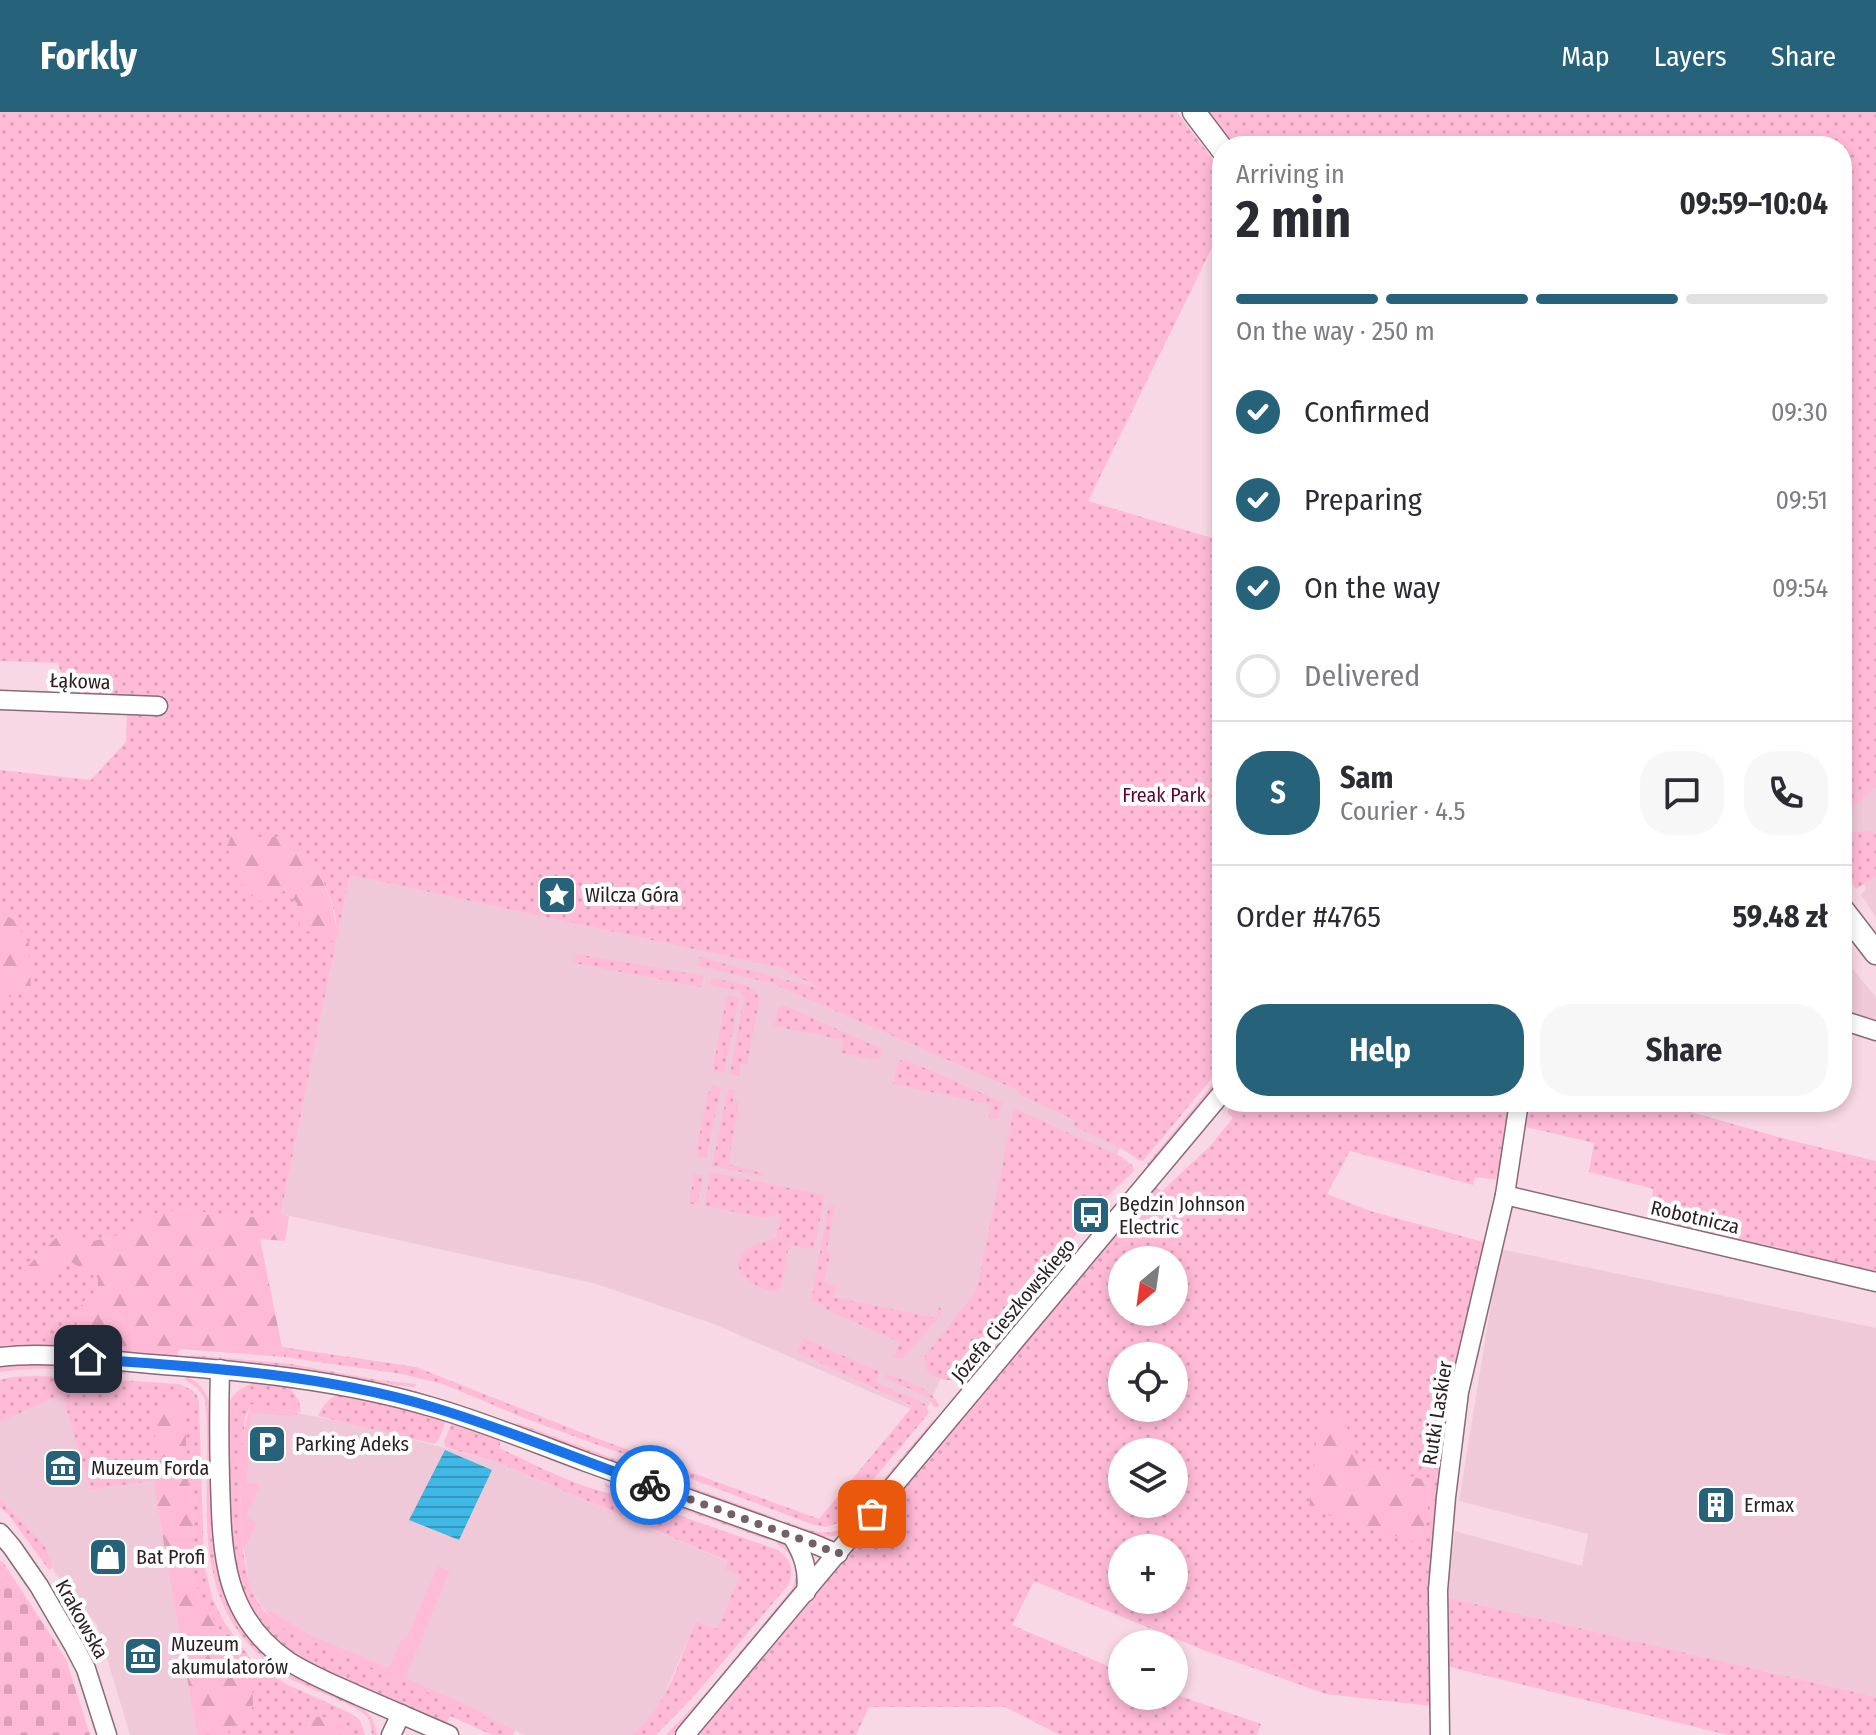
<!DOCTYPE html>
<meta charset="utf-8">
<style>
:root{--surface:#fff;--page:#f7f7f7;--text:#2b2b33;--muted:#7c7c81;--line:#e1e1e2;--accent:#26627a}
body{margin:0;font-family:"Fira Sans Condensed",sans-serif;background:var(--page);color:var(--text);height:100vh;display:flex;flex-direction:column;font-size:30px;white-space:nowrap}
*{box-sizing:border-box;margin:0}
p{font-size:26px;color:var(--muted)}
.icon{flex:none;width:44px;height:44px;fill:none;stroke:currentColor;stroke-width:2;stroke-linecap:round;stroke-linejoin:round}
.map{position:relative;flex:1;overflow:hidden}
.details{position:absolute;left:1212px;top:24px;width:640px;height:976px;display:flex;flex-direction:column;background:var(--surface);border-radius:32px;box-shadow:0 4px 12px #0003}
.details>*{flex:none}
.needle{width:52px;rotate:209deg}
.fabs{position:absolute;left:1108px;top:1134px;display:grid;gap:16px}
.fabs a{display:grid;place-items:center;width:80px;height:80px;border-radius:50%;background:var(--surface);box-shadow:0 4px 12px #0003;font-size:40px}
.pin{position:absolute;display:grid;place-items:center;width:68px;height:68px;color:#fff;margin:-34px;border-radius:16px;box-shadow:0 4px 12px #0006}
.courier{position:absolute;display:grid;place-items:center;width:80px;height:80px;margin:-40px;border:6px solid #1a73e8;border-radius:50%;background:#fff;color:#222;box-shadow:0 2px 10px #0007}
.overview em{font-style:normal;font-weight:700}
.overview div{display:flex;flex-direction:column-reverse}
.overview{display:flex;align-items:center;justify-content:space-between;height:136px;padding:0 24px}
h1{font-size:52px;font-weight:700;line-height:60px}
.bar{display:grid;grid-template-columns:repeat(4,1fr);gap:12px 8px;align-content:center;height:96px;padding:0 24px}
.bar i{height:10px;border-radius:6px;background:var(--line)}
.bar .on{background:var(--accent)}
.bar p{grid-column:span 4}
.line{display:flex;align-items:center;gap:20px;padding:0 24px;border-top:2px solid var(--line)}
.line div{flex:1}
.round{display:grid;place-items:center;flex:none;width:84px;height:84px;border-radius:32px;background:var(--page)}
ol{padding:0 24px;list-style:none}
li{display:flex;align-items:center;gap:24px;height:88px}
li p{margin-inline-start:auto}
li .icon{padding:8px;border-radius:50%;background:var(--accent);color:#fff;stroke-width:4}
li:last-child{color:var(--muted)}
li i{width:44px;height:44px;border:4px solid var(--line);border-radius:50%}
.cta{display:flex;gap:16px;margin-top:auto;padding:16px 24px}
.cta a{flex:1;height:92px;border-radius:32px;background:var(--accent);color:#fff;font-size:32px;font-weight:700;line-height:92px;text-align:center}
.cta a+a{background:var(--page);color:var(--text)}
header{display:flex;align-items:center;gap:48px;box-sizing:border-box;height:112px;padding:0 40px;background:var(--accent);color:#fff}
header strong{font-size:38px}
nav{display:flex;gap:44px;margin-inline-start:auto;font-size:28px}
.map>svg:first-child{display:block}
</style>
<header>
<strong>Forkly</strong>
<nav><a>Map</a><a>Layers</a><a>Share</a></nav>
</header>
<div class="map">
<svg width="1876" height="1623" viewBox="0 0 1876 1623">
<defs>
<pattern id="grass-dots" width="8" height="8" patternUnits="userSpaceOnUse" patternTransform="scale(2)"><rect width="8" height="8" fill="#ffbad6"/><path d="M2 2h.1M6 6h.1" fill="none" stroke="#dba0b8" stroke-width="1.8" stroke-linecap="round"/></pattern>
<pattern id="forest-firs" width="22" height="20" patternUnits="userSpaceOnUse" patternTransform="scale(2)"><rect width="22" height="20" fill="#ffbad6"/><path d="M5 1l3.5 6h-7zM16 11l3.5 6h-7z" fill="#dba0b8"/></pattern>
<pattern id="cemetery-stones" width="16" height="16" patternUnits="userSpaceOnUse" patternTransform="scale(2)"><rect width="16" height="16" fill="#ffbad6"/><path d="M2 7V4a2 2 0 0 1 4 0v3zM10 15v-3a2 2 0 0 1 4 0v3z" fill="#dba0b8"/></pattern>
<pattern id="water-rules" width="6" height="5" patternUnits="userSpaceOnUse" patternTransform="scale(2)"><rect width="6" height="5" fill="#3fb8e6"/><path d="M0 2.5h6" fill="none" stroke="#3595ba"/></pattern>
</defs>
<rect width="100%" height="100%" fill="#f8d8e4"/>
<!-- built -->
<g fill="#f0c9d8">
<path d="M1876 667V805L1861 783 1866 776 1842 743V698Z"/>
<path d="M350 763 781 856 1129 1019 1117 1043 952 1243 924 1303 714 1212 593 1171 281 1102Z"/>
<path d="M1842 845 1876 885V911L1842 901Z"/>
<path d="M1500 1137 1876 1216V1585L1445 1485 1455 1419 1582 1454 1588 1422 1459 1389Z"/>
<path d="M62 1281 90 1378 153 1369 197 1623H130L97 1513 55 1461 45 1434 0 1387V1310Z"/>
<path d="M251 1292 358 1313 497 1350 728 1450 740 1463 717 1517 696 1509 661 1591 650 1606 635 1620 631 1623H525L280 1515 260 1493 249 1472 241 1418Z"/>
</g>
<!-- grass -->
<g fill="url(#grass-dots)" fill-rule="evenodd">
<path d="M0 0H1177L1222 60V115L1088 389 1222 429V954L1143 1049 1138 1048 1126 1039 1074 1014 1075 1008 1020 983 1017 978 772 871 698 854 699 845 822 877 781 856 350 763 281 1101 289 1105H236L185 1097 155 1102 114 1125 92 1129 53 1163 69 1149 98 1166V1178C72 1194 76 1208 79 1236L14 1233 0 1234V887L31 879 13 807 0 801V658L91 668 126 630 127 591 63 588 61 561 58 551 0 549ZM234 718 315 750C324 775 343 804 334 829L318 822 297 791 284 778 271 781Z"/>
<path d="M1204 0H1876V674L1842 706V34H1230Z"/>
<path d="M1868 719 1876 721V764L1856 777 1842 756V730L1854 720Z"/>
<path d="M576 842 704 864 701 875 574 851Z"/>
<path d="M711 866C728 870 752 870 760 886L747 952H740L739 964 730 962 744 886 740 879 710 873Z"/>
<path d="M727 883 739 886 724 961 714 959 715 956 713 955Z"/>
<path d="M783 893 882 937 880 946 877 948 841 941 843 928 774 914 778 896Z"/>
<path d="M904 947 1002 990 999 1005 996 1007 989 1006 992 993 893 972 898 950Z"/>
<path d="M1222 961V968L1149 1056 1147 1052Z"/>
<path d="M712 973 721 976 706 1046 698 1045 699 1040 696 1039 709 979H711Z"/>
<path d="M728 977 735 978 733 989 739 991 728 1052 762 1061V1064L712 1054Z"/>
<path d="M1233 990H1498L1514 994 1499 1068 1475 1065 1473 1073 1350 1039 1327 1082 1370 1099 1487 1131 1451 1282 1432 1594 1326 1582 1206 1539 1034 1469 1012 1513 1122 1560V1584H1174V1582L1261 1612 1257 1623H1060L1005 1595H869L856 1623H699L1155 1075 1162 1079 1210 1034 1233 1006 1227 1000ZM1122 1148H1174V1200H1122ZM1122 1244H1174V1296H1122ZM1122 1340H1174V1392H1122ZM1122 1436H1174V1488H1122Z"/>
<path d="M1527 990H1656L1789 1028 1876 1049V1164L1804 1147 1777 1135H1767L1760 1138 1649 1111 1653 1077 1589 1060 1594 1031 1522 1014Z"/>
<path d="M1014 996 1122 1045 1133 1054 1134 1059 1100 1091 1085 1109 1044 1168 960 1268C942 1269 922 1266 925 1244L974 1182 978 1172Z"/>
<path d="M710 1060 825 1083 814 1137 789 1133 781 1175 773 1180C755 1175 721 1157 748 1137 756 1131 769 1129 778 1125L776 1117 780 1116 778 1111 781 1108 779 1102 765 1106 705 1094Z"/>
<path d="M694 1062 703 1063 697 1093 689 1091Z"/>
<path d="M829 1092 835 1093 827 1137 830 1139V1143L824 1170 836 1174 833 1185 936 1206 939 1195 942 1198 940 1204 903 1246H893L900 1230 827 1198 824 1193 811 1189Z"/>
<path d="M1075 1130H1078L1052 1172 978 1261 968 1267 1051 1167Z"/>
<path d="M803 1226 880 1260 875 1270 925 1292 929 1301 836 1412 826 1415 814 1413 700 1370 524 1306 443 1272 402 1262 284 1245 282 1235 416 1255 593 1325 819 1407 913 1294 797 1240Z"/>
<path d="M191 1243 291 1252 378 1268 416 1272 415 1275 375 1271 291 1256 190 1246Z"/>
<path d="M18 1253C41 1253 111 1250 127 1262 85 1258 41 1253 0 1260V1256Z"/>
<path d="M886 1262C904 1269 932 1275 939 1294L934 1295 928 1285 885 1266Z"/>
<path d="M36 1264 90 1266 179 1272 192 1278 197 1283 199 1290 204 1453 213 1488 224 1510 250 1546 264 1558 288 1573 348 1600 360 1608 365 1623H351L345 1613 300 1616 302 1623H228L235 1535 221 1520 202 1491 192 1460 194 1399 188 1369 186 1344 158 1340 160 1361 153 1369 90 1378 62 1282 0 1310V1268L12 1265Z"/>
<path d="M186 1264C199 1270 204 1277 210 1290 210 1321 211 1351 212 1382 212 1402 210 1424 214 1443 222 1491 247 1538 291 1563 312 1575 335 1583 358 1593 370 1601 375 1609 377 1623H372C371 1617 371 1610 367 1605 357 1592 303 1575 285 1564 261 1548 240 1526 227 1501 194 1435 213 1358 205 1288 200 1278 195 1273 185 1268Z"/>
<path d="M260 1270 289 1274 299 1289 301 1300 251 1292 245 1306C242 1356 232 1449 259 1492 264 1500 273 1508 280 1515L515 1618 513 1623H492L450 1604 446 1613C408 1597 371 1581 334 1562 312 1551 290 1541 272 1523 258 1509 247 1490 240 1471 227 1429 228 1370 228 1325 228 1314 225 1298 230 1289 236 1277 248 1272 260 1270Z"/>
<path d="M341 1282 446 1308 439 1327 434 1332 318 1304C323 1293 329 1285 341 1282Z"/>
<path d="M933 1308 936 1311 841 1422C820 1430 804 1420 784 1413L785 1409C805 1416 826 1428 845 1414Z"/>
<path d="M452 1310 501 1327 499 1336C534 1352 567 1370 604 1380 622 1385 643 1385 658 1396L778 1438C791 1447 794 1458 789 1472L695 1583 656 1623H631C667 1597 679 1548 696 1509L717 1517 740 1463 725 1457 727 1449 497 1350 445 1335 444 1330Z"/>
<path d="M517 1311 776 1406 774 1410 515 1315Z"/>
<path d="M605 1372 646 1381 769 1425 768 1428 641 1383 606 1375Z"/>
<path d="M0 1387 45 1434 53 1455 49 1458 8 1402 0 1395Z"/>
<path d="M778 1428C800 1438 796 1452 799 1473L708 1585 672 1623H666L704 1583 792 1477C801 1458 795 1442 777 1432Z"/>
<path d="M1445 1485 1876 1585V1623H1728L1446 1554Z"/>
</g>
<!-- forest -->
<g fill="url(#forest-firs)">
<path d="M234 718 253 725H287L315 750 332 793 337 819 334 830 300 816 297 791 284 779 271 781 267 793C243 784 234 757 227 734Z"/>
<path d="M0 801 13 807 29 831 31 880 0 887Z"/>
<path d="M185 1097 236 1105H289L285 1129 260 1127 284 1245 180 1237 176 1246 79 1236C76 1208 72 1194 98 1178V1166L69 1149 53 1163 30 1170 23 1159 64 1118 92 1129 114 1125 155 1102Z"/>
<path d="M164 1286 178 1290 185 1308 188 1369 194 1399 192 1460 202 1491 221 1520 235 1535 252 1568 253 1592 249 1607 229 1616 228 1623H197L153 1369 160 1361 152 1302Z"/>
<path d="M1319 1302 1344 1307 1359 1351 1433 1370 1421 1432 1309 1397Z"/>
<path d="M321 1604 345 1613 351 1623H302L299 1616 308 1608Z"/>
</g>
<!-- cemetery -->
<path fill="url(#cemetery-stones)" d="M0 1449 3 1450 66 1547 90 1623H0Z"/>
<!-- garden -->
<g fill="#ffbad6">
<path d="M251 1292 298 1300V1304L251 1301 247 1371 260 1372 246 1405 257 1410 245 1436H243C239 1401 239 1323 251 1292Z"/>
<path d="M438 1454 450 1459 405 1566 489 1603 488 1607 280 1515 266 1500 269 1498 311 1524 389 1556 402 1527 406 1528Z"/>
</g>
<!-- water -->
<path fill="url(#water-rules)" d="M445 1338 492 1358 459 1428 409 1408Z"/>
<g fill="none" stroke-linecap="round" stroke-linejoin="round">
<defs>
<g id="minor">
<path d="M0 588 158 594"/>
<path d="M1842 908 1876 919"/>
<path d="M1505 1083 1876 1170"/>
<path d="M0 1245C50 1239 101 1248 151 1252 245 1259 341 1268 432 1295 484 1310 535 1331 586 1350 662 1378 738 1405 814 1432L838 1442"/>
<path d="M220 1257C219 1294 219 1330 220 1367 222 1439 222 1504 288 1549 310 1563 335 1573 359 1584 389 1597 419 1610 449 1623"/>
<path d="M0 1421 12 1435 39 1474 74 1534 86 1557 107 1623"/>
<path d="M792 1424C803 1442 809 1458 806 1480"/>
<path d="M391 1623 401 1602"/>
<path d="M685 1623 1222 981"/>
<path d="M1440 1623 1438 1478 1446 1385 1459 1280 1505 1083 1519 990"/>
</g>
<g id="tertiary">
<path d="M1194 0 1222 37"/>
<path d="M1842 797 1876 841"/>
</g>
</defs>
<!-- minor casing -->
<use href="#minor" stroke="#876b76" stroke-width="21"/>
<!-- tertiary casing -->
<use href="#tertiary" stroke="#876b76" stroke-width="25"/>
<!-- minor -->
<use href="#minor" stroke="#fff" stroke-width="18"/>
<!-- tertiary -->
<use href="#tertiary" stroke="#fff" stroke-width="22"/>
</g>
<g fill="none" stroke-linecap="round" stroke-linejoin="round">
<!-- done -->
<path stroke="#736068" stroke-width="8" stroke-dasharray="0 14.4" d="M650 1373 814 1432 838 1442 872 1402"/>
<!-- route -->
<path stroke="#1a73e8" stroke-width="10" d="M88 1247C203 1255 321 1262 432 1295 506 1317 578 1347 650 1373"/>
</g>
<!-- icons -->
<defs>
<symbol id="sight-square" viewBox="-11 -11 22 22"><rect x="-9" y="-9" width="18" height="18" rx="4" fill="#26627a" stroke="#fff"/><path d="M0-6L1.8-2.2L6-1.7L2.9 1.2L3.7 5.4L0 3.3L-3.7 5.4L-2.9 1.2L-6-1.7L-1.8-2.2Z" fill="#fff"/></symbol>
<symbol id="bus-square" viewBox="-11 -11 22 22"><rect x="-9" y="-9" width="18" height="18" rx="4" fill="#26627a" stroke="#fff"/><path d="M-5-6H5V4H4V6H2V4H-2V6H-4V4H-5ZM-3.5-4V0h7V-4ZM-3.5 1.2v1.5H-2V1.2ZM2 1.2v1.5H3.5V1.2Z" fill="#fff"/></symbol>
<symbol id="parking-square" viewBox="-11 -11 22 22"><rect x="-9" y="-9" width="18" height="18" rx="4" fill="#26627a" stroke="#fff"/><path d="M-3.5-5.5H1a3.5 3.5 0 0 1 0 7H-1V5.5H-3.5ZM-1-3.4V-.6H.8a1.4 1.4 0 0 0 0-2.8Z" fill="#fff"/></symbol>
<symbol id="museum-square" viewBox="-11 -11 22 22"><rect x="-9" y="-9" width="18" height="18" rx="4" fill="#26627a" stroke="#fff"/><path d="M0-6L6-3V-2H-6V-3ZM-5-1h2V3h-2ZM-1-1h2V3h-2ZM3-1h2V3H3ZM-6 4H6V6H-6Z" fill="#fff"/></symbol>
<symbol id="building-square" viewBox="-11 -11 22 22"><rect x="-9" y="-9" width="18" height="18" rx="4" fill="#26627a" stroke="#fff"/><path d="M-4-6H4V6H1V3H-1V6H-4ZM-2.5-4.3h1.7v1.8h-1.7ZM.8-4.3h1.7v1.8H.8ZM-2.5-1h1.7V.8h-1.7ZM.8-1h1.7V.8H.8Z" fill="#fff"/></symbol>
<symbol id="shop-square" viewBox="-11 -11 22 22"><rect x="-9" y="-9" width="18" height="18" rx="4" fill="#26627a" stroke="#fff"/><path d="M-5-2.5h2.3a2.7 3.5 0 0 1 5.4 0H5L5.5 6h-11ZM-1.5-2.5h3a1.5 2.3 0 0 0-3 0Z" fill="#fff"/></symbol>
</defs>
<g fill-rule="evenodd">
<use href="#sight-square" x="535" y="761" width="44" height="44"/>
<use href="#bus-square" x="1069" y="1081" width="44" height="44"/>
<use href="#parking-square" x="245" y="1310" width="44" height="44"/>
<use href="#museum-square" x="41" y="1334" width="44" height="44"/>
<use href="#building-square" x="1694" y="1371" width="44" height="44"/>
<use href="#shop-square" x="86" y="1423" width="44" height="44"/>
<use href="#museum-square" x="121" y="1522" width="44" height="44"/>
</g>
<g text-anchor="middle" stroke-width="8" stroke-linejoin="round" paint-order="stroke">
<!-- street labels -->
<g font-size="20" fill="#2c2025" stroke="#fff">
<text transform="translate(80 569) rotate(2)" y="7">Łąkowa</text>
<text transform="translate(1695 1105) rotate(13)" y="7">Robotnicza</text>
<text transform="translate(1013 1198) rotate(-50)" y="7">Józefa Cieszkowskiego</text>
<text transform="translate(1437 1301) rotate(-81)" y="7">Rutki Laskier</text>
<text transform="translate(82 1507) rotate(61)" y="7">Krakowska</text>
</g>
<!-- park labels -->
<g font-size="20" fill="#5a0536" stroke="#fff">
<text x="1164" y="690">Freak Park</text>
</g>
<!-- poi labels -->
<g font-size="20" fill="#2c2025" stroke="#fff" text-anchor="start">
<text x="585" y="790">Wilcza Góra</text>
<text x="1119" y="1099">Będzin Johnson<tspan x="1119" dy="23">Electric</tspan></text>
<text x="295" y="1339">Parking Adeks</text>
<text x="91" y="1363">Muzeum Forda</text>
<text x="1744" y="1400">Ermax</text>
<text x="136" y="1452">Bat Profi</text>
<text x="171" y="1539">Muzeum<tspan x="171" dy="23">akumulatorów</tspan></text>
</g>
</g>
</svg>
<div class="fabs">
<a><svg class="needle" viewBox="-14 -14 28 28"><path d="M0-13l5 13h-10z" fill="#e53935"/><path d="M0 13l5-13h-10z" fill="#7c7c81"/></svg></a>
<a><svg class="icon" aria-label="locate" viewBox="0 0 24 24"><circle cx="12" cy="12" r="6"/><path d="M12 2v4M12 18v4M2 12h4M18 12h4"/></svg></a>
<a><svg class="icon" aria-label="layers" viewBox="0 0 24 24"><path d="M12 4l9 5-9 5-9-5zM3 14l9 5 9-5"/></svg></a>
<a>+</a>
<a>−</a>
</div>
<div class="pin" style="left:872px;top:1402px;background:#ea580c"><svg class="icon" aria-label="bag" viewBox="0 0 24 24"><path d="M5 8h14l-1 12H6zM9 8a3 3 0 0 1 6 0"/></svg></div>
<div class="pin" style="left:88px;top:1247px;background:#1f2937"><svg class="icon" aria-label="home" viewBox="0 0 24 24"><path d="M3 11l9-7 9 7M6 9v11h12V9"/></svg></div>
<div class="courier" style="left:650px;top:1373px"><svg class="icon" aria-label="bike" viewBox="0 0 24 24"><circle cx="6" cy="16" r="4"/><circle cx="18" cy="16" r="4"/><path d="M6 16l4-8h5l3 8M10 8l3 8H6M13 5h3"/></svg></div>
<section class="details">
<div class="overview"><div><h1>2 min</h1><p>Arriving in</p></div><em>09:59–10:04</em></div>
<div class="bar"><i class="on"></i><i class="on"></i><i class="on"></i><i></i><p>On the way · 250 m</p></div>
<ol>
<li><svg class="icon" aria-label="check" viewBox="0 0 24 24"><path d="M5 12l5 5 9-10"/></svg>Confirmed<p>09:30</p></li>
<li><svg class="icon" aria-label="check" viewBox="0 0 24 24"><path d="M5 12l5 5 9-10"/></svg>Preparing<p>09:51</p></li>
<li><svg class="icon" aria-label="check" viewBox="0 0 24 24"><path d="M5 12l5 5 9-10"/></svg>On the way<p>09:54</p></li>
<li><i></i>Delivered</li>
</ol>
<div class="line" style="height:144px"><b class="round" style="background:var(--accent);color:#fff">S</b><div><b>Sam</b><p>Courier · 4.5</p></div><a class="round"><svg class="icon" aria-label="chat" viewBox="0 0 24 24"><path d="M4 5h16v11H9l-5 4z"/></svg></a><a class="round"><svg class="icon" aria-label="phone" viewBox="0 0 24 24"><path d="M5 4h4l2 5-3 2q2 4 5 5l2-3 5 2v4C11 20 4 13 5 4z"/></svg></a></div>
<div class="line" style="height:104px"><div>Order #4765</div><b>59.48 zł</b></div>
<div class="cta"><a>Help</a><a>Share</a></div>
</section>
</div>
